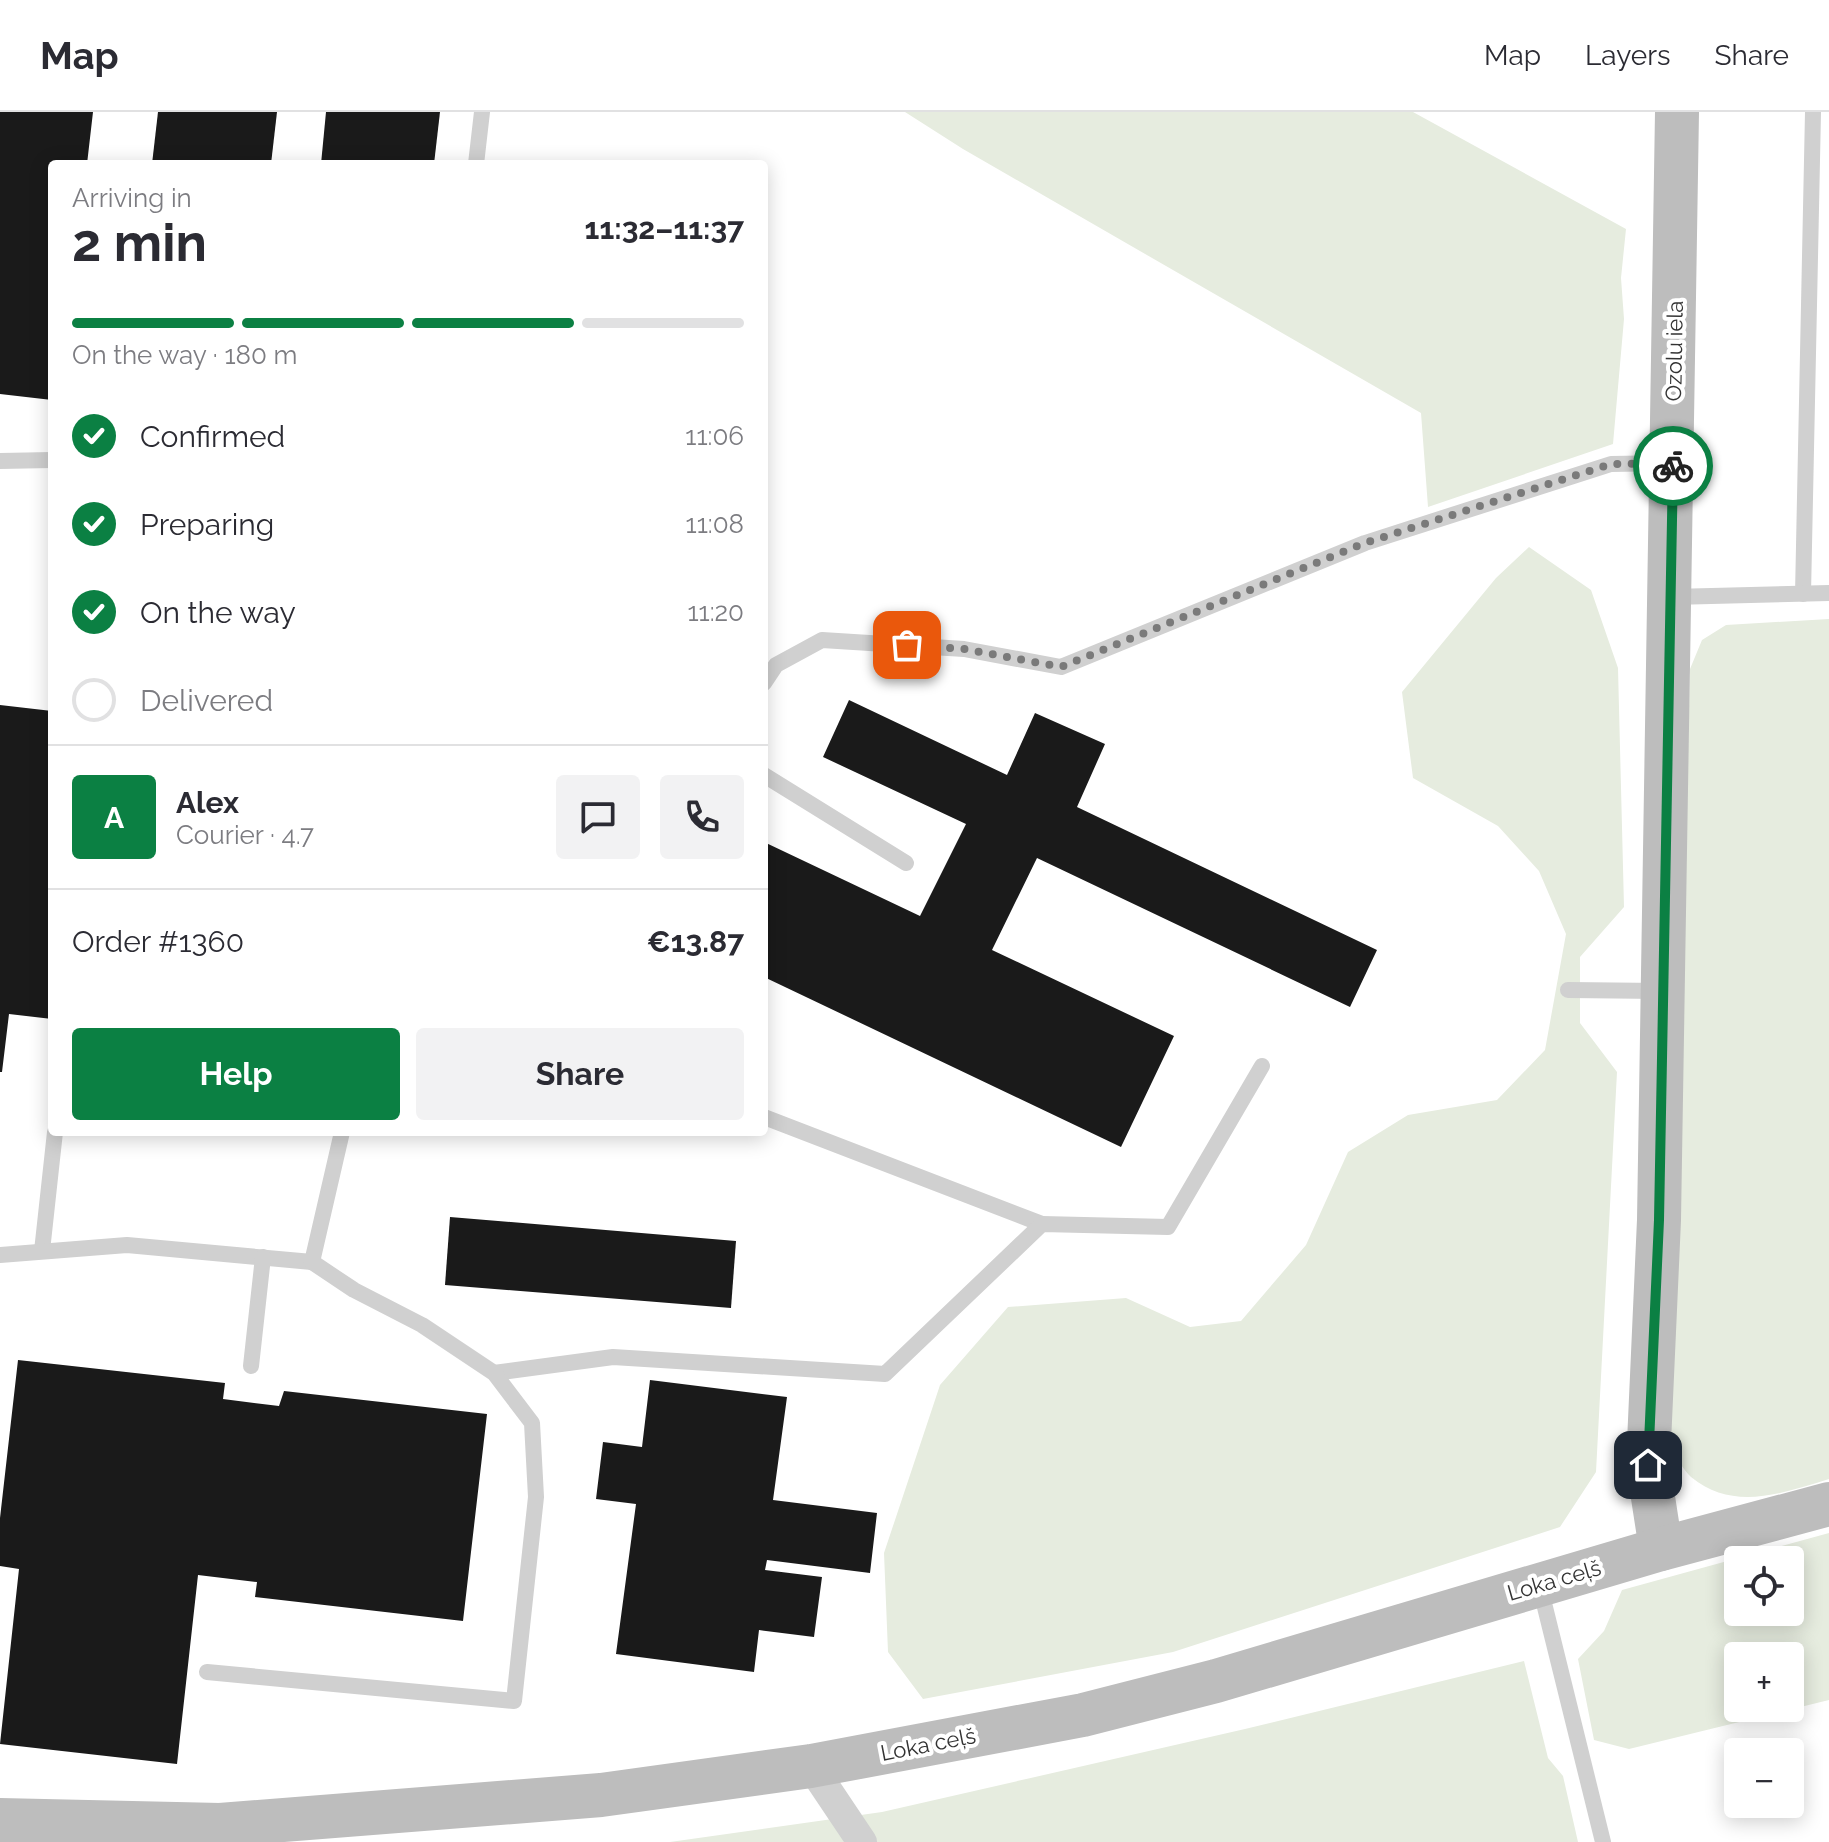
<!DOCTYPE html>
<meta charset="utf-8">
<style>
:root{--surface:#fff;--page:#f2f2f3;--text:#2b2b33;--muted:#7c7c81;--line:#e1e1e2;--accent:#0b8043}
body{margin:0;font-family:Raleway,sans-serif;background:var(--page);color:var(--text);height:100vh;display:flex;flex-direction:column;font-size:30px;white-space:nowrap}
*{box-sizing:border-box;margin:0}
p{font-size:26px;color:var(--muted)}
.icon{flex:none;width:44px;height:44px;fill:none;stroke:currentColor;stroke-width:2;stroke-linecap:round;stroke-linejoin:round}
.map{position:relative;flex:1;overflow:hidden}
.drawer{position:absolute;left:48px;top:48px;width:720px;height:976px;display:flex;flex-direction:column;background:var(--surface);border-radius:8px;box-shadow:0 4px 20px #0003}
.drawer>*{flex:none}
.controls{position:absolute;left:1724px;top:1434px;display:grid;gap:16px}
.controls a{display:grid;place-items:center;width:80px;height:80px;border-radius:8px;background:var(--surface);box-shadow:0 4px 20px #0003;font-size:40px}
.pin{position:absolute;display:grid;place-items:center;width:68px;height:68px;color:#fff;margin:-34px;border-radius:16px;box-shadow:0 4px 12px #0006}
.courier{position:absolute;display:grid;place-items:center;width:80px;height:80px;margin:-40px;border:6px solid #0b8043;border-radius:50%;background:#fff;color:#222;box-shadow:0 2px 10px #0007}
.headline em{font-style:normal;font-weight:700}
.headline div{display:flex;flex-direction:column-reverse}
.headline{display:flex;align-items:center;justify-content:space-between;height:136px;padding:0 24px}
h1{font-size:52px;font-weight:700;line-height:60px}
.bar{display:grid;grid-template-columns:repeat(4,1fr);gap:12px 8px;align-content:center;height:96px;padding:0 24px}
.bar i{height:10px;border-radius:6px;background:var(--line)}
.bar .active{background:var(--accent)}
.bar p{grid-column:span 4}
.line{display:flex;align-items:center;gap:20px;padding:0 24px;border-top:2px solid var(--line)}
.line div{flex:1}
.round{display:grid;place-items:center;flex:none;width:84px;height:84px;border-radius:8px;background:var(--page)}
ol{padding:0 24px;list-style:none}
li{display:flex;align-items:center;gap:24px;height:88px}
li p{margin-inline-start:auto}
li .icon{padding:8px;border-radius:50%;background:var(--accent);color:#fff;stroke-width:4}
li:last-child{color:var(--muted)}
li i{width:44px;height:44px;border:4px solid var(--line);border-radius:50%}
.primary-button{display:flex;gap:16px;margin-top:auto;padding:16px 24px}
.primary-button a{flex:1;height:92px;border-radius:8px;background:var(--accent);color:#fff;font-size:32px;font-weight:700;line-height:92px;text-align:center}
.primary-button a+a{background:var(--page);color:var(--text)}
header{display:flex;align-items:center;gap:48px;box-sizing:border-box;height:112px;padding:0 40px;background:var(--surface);border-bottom:2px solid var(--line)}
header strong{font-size:38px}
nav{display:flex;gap:44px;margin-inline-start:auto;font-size:28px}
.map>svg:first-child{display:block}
</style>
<header>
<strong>Map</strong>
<nav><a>Map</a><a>Layers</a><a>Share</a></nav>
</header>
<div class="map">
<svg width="1829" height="1730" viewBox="0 0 1829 1730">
<rect width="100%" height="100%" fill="#fff"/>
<!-- green -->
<g fill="#e6ecdf" fill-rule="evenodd">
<path d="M905 0H1413L1626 117 1621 166 1624 207 1613 332 1428 395 1421 301 963 37Z"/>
<path d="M1529 435 1591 478 1618 556 1624 795 1580 845V911L1617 960 1596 1360 1560 1415 1173 1540 923 1587 888 1540 884 1441 940 1273 1008 1195 1126 1186 1190 1215 1241 1209 1306 1133 1348 1040 1408 1003 1497 988 1545 938 1566 822 1539 759 1498 714 1413 666 1402 580 1496 466Z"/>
<path d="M1829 507V1367C1783 1381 1733 1400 1691 1365 1683 1358 1676 1344 1670 1334L1690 557 1702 528 1726 513Z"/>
<path d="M1829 1421V1588L1629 1637 1594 1628 1578 1547 1604 1519 1622 1478ZM1738 1448H1790V1500H1738ZM1790 1544V1596H1738V1544Z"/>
<path d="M1524 1549 1548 1646 1563 1664 1578 1730H670L882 1700 1245 1617Z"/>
</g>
<!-- building -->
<g fill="#1a1a1a">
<path d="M0 0H93L87 52H52V288L0 282Z"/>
<path d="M158 0H277L271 52H152Z"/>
<path d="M326 0H440L434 52H321Z"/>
<path d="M849 588 1007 663 1035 601 1105 632 1077 695 1377 838 1350 895 1037 746 992 838 1174 924 1121 1035 764 865V730L920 804 966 712 823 645Z"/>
<path d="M0 593 52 599V907L9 902 2 960H0Z"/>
<path d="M450 1105 736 1129 731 1196 445 1173Z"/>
<path d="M18 1248 225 1271 223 1287 279 1294 284 1279 487 1302 463 1509 255 1485 257 1470 198 1463 177 1652 0 1632 19 1457 0 1454V1406Z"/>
<path d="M650 1268 787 1285 773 1388 877 1401 870 1461 767 1448 765 1458 822 1465 814 1525 759 1518 754 1560 616 1542 636 1392 596 1387 603 1330 642 1335Z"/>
</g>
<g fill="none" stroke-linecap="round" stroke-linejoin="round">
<!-- service -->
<g stroke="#d0d0d0" stroke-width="16">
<path d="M476 52 482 0"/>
<path d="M0 349 52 348"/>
<path d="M1803 482 1813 0"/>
<path d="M1672 485 1829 481"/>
<path d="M764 571 776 553 822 528 964 537 1061 555 1365 431 1611 352 1671 351"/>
<path d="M764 663 906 751"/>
<path d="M1568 878 1661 879"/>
<path d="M764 1005 1042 1112"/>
<path d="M42 1139 55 1020"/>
<path d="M0 1143 127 1133 312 1150"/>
<path d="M251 1254 263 1145"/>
<path d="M494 1261 613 1245 885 1262 1042 1112 1168 1115 1262 954"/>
<path d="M1540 1475 1603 1730"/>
<path d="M207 1560 514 1589 536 1385 532 1311 494 1261 422 1213 354 1178 312 1150 342 1020"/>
</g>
<!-- minor -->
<path stroke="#d0d0d0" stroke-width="30" d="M811 1654 862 1730"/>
<!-- secondary -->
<g stroke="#bdbdbd" stroke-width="44">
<path d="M1661 1437 1648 1353 1659 1108 1677 0"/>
<path d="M0 1708 220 1713 601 1683 811 1654 1083 1603 1216 1569 1661 1437 1829 1392"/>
</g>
</g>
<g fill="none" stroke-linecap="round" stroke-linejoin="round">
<!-- done -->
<path stroke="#7a7a7a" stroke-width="8" stroke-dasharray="0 14.4" d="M907 533 964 537 1061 555 1365 431 1611 352 1673 351V354"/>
<!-- route -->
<path stroke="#0b8043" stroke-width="10" d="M1648 1353 1659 1108 1673 354"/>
</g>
<g text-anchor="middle" stroke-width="8" stroke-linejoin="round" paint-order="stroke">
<!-- street labels -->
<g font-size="22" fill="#333" stroke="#fff">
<text transform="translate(1674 239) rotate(-89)" y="8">Ozolu iela</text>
<text transform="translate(1554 1468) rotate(-16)" y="8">Loka ceļš</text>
<text transform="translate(928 1632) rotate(-11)" y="8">Loka ceļš</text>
</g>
</g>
</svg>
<div class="controls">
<a><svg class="icon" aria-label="locate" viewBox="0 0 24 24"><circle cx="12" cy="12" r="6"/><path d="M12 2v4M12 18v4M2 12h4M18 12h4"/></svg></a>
<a>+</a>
<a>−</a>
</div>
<div class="pin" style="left:907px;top:533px;background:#ea580c"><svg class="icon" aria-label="bag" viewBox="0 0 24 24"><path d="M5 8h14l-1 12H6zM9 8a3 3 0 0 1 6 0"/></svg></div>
<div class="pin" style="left:1648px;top:1353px;background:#1f2937"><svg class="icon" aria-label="home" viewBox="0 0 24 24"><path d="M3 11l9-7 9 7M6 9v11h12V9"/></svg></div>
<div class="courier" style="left:1673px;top:354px"><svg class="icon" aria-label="bike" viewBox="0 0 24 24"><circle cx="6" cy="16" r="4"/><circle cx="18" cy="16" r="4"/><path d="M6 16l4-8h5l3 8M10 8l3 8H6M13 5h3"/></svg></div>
<section class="drawer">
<div class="headline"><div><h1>2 min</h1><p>Arriving in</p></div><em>11:32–11:37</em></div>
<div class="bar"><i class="active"></i><i class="active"></i><i class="active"></i><i></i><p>On the way · 180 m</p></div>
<ol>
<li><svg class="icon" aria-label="check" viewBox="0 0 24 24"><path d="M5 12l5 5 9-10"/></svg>Confirmed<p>11:06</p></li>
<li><svg class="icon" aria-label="check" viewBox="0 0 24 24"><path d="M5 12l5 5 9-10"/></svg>Preparing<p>11:08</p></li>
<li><svg class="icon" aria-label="check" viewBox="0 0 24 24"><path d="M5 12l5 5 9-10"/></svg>On the way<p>11:20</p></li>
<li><i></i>Delivered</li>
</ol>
<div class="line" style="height:144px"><b class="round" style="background:var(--accent);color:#fff">A</b><div><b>Alex</b><p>Courier · 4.7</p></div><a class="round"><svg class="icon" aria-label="chat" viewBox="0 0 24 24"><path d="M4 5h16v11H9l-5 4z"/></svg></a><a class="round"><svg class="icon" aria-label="phone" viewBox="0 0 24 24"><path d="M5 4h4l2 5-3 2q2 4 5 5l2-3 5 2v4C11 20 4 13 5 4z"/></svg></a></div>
<div class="line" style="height:104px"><div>Order #1360</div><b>€13.87</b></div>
<div class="primary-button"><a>Help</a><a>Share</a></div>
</section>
</div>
